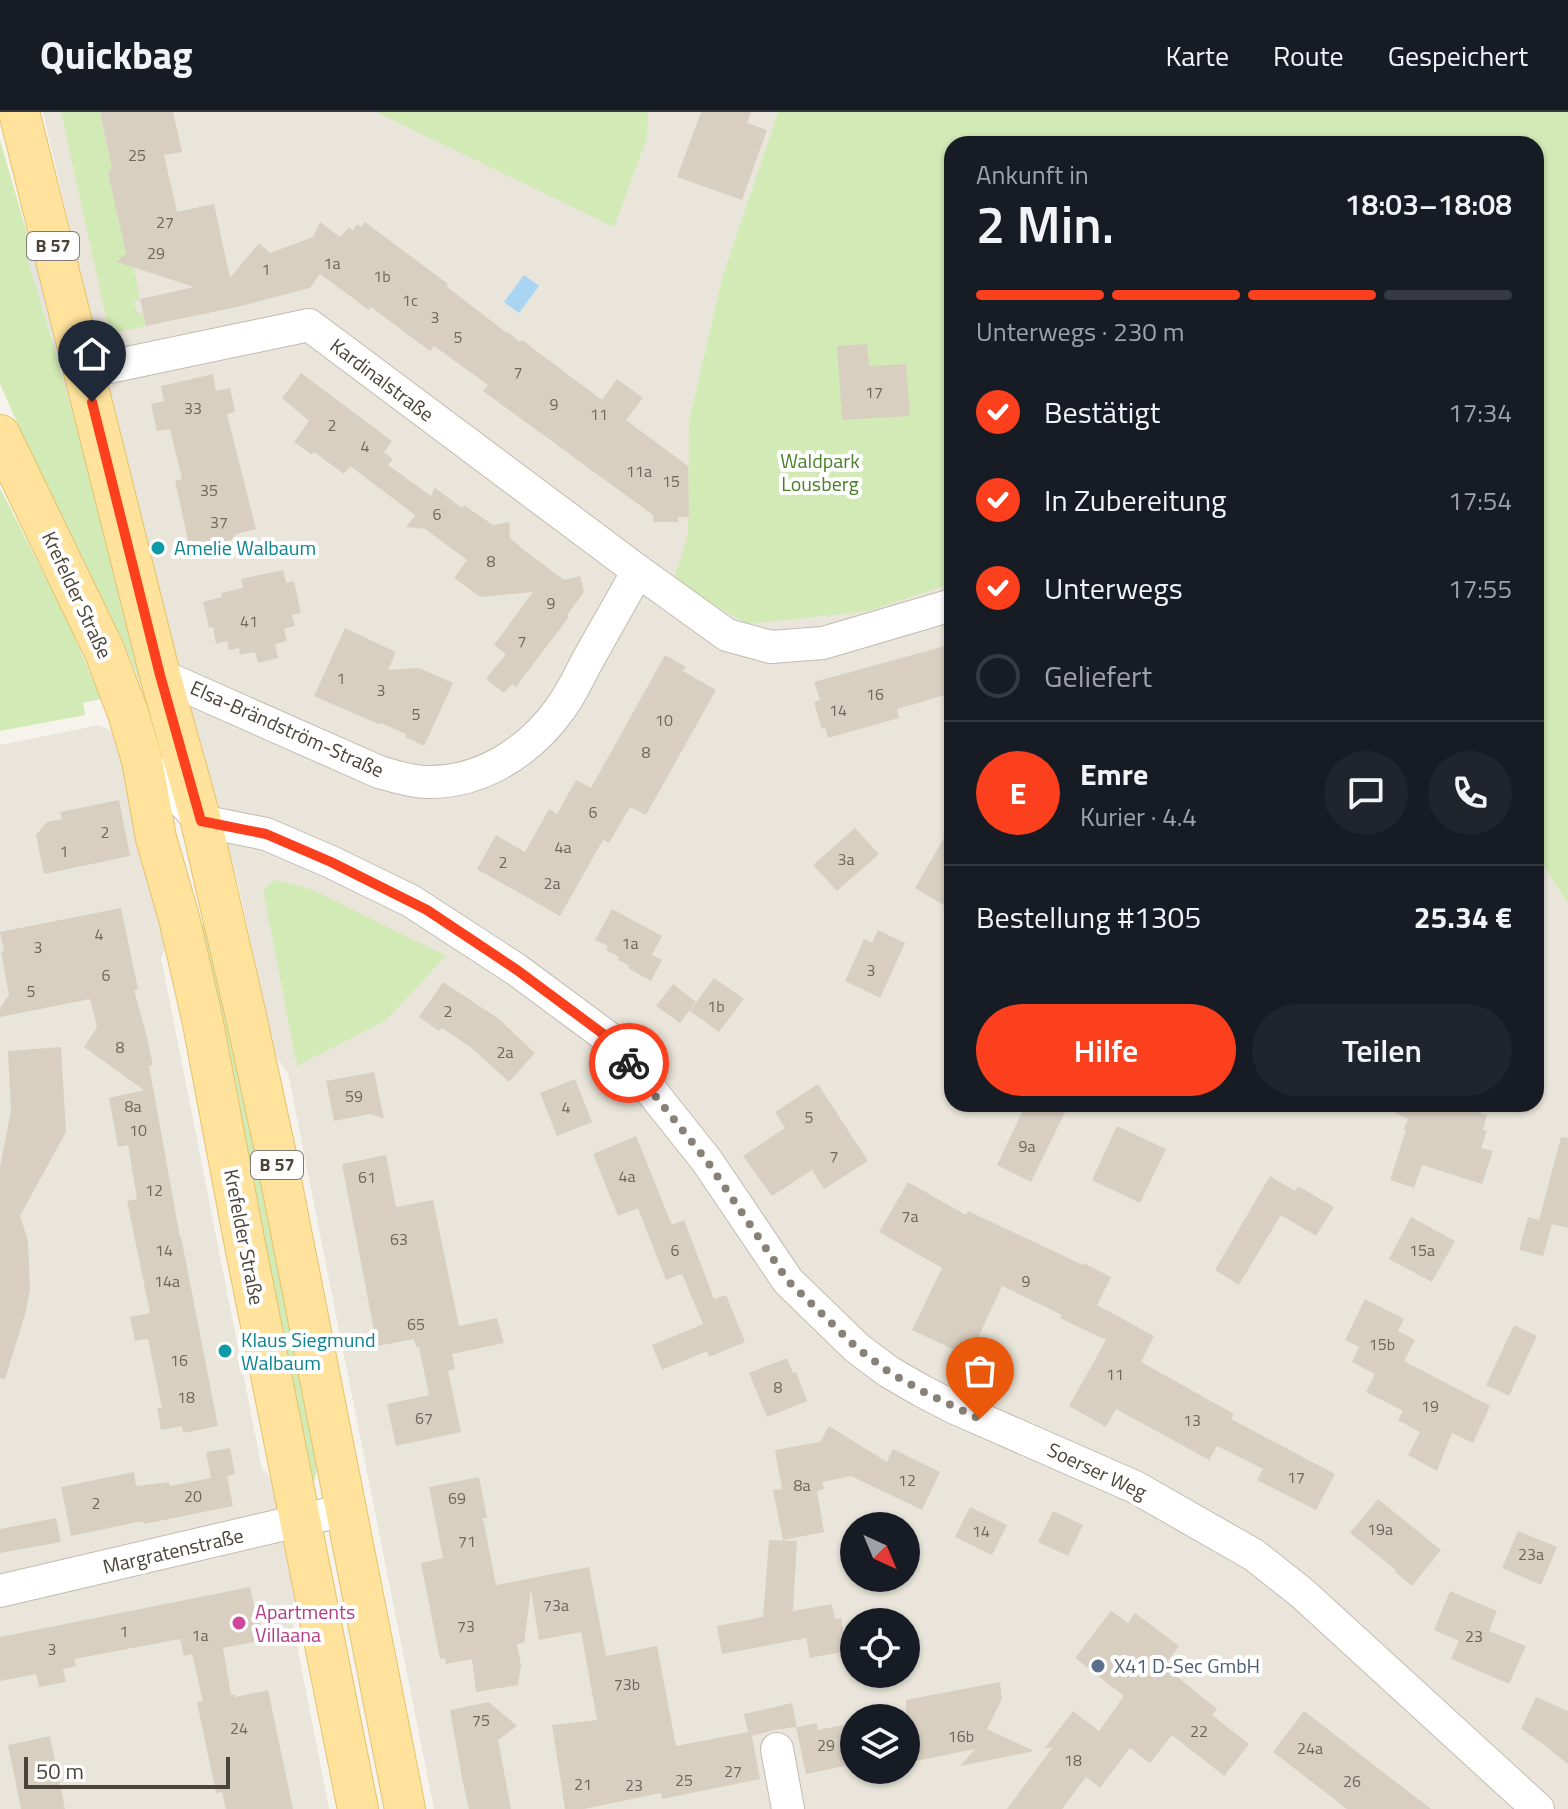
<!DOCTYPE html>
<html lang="de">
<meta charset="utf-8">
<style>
:root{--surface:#171b24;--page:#20242c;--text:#f1f3f6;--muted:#9ea1a6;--line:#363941;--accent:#fc3f1d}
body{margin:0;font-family:"Titillium Web",sans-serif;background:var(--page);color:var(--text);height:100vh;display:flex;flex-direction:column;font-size:30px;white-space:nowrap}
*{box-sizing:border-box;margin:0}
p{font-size:26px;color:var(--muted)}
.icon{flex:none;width:44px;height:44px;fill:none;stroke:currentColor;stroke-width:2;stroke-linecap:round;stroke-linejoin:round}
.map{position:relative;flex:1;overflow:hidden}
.panel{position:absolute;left:944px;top:24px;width:600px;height:976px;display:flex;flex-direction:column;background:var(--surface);border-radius:24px;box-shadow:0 2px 6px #0004}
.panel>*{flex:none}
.needle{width:52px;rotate:136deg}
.fabs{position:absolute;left:840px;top:1400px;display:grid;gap:16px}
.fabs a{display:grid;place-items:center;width:80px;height:80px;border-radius:50%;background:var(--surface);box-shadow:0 2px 6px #0004;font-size:40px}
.scale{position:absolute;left:24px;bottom:20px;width:206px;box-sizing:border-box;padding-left:8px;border:4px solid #4b4439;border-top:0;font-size:22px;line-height:28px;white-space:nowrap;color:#4b4439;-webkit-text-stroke:6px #fff;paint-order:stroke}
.pin{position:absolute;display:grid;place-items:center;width:68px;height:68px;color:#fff;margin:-82px -34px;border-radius:50% 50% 50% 0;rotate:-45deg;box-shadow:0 0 8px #0007}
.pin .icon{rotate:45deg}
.courier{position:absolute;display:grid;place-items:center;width:80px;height:80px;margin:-40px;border:6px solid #fc3f1d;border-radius:50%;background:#fff;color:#222;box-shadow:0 2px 10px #0007}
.headline em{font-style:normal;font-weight:600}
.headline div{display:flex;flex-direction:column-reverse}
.headline{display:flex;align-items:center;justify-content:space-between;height:136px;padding:0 32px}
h1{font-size:52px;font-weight:600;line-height:60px}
.bar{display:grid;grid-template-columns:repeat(4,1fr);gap:12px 8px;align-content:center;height:96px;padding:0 32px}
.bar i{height:10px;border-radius:6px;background:var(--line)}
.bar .on{background:var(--accent)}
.bar p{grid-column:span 4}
.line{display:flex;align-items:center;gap:20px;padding:0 32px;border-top:2px solid var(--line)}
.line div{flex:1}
.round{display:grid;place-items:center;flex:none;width:84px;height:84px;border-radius:42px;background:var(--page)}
ol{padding:0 32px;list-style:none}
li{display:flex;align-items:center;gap:24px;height:88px}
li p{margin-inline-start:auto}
li .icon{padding:8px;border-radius:50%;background:var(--accent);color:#fff;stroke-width:4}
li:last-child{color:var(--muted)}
li i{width:44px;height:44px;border:4px solid var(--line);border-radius:50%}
.cta{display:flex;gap:16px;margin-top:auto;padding:16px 32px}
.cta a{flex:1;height:92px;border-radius:48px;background:var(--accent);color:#fff;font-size:32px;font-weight:600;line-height:92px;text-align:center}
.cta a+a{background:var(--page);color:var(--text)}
header{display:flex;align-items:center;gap:48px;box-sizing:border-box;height:112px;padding:0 40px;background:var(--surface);border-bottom:2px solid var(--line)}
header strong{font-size:38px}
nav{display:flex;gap:44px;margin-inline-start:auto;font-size:28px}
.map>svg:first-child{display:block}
</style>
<header>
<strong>Quickbag</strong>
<nav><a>Karte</a><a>Route</a><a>Gespeichert</a></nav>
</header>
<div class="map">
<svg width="1568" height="1697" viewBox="0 0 1568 1697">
<rect width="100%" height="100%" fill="#f6f3ec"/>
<!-- residential -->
<g fill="#eae5da" fill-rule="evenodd">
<path d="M43 0H778L722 166 689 309V423L674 470 869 499 952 471V992H1536V742L1568 792V1697H434L288 961 275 943 239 775 192 609 111 292ZM854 1414H906V1466H854ZM854 1510H906V1562H854ZM854 1606H906V1658H854Z"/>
<path d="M99 613 112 619 122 649 166 835 161 846 262 1357 271 1366 295 1487 291 1503 329 1697H0V633Z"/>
</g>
<!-- green -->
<g fill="#d2eab5">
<path d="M61 0H100L112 56 108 62 111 74 115 73 127 140 125 143 127 153 134 156 140 187 134 189 137 201H143L146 214 118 220 108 214Z"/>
<path d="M376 0H648L647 26 614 115Z"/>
<path d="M778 0H1568V792L1536 742V32H952V471L869 499 748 512 673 470 688 423 689 309 722 166Z"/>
<path d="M0 28 28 125 26 141 56 241 90 365 98 369 154 605 123 529 28 335 0 272Z"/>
<path d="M0 376 68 510 101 587 83 591 85 603 0 619Z"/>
<path d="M275 768 311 777 446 844 386 908 297 954 263 778Z"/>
<path d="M211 811 318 1354 312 1376 197 813Z"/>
</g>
<!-- parking -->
<path fill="#e5e3e0" d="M28 125 64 239 98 369 90 365 56 241 26 141Z"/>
<!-- water -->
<path fill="#a9d4f2" d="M524 163 539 174 519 201 504 190Z"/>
<!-- building -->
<g fill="#d8cfc1">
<path d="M100 0H173L182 40 164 43 177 100 214 92 230 166 259 131 270 141 313 125 320 110 340 125 349 115 353 118 357 112 361 115 365 110 448 172 446 174 507 221 508 220 520 230 522 228 602 288 617 267 643 286 626 308 688 354 689 405H678V410H653V403L483 279 488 273 434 234 430 239 371 195 369 198 320 162 310 176 241 194 146 214 140 187 194 175 117 150 126 141 108 61 112 56Z"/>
<path d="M701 0H751L747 11 767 18 742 88 677 65Z"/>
<path d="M867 232 869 254 906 252 910 304 842 308 837 234Z"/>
<path d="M301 261 392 329 384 340 393 347 388 353 431 384 435 376 462 396 464 393 493 413 509 410 510 426 524 438 564 468 580 464 584 480 567 503 569 505 516 575 512 572 504 581 486 567 506 542 494 533 533 480 480 485 454 466 467 448 425 417 406 415 415 403 350 354 344 362 314 340 312 343 294 330 309 309 282 286Z"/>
<path d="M213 262 216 279 230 276 235 300 227 302 256 417 236 422 231 428 190 437 175 369 182 367 170 317 157 319 151 292 164 289 161 274Z"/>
<path d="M283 458 286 471 294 469 301 501 292 503 295 514 284 517 287 529 275 532 278 546 258 551 255 540 240 543 239 536 229 538 227 529 216 532 213 515 209 516 203 490 222 485 221 481 243 476 241 467Z"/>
<path d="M345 516 396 540 388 558 419 556 453 571 424 634 405 625 406 622 381 611 378 612 314 584Z"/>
<path d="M952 532V581L897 597 899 606 828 626 825 616 822 617 814 590 820 588 814 570Z"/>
<path d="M665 543 686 555 683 559 716 578 646 703 630 695 609 731 603 728 560 804 477 757 496 723 525 740 549 697 557 702 576 668 591 676Z"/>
<path d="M119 688 130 744 44 762 36 723 47 710 62 707 60 700Z"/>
<path d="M952 712V798L915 776Z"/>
<path d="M855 716 879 742 837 779 813 753Z"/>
<path d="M121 796 138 877 134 878 147 925 153 953 149 954 180 1125H181L218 1314 183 1321 182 1314 161 1318 157 1296H162L148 1227 135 1229 130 1205 150 1201 127 1089 137 1087 128 1033 118 1035 109 986 144 978 84 935 97 915 90 887 0 905V896L9 883 1 840 4 839 0 820Z"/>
<path d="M612 797 662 824 652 843 662 848 651 869 628 856 629 854 617 847 619 845 606 838 608 834 595 828Z"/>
<path d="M878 818 905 831 880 886 845 869 864 827 872 831Z"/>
<path d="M714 866 744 887 719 920 690 899Z"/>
<path d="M443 870 499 907 535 941 509 970 473 937 442 916 439 919 419 905Z"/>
<path d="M673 872 696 890 680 911 656 894Z"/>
<path d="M61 935 66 1020 20 1104 28 1129 30 1176 26 1199 5 1267 0 1266V1055L11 999 8 939Z"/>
<path d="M374 960 384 1007 370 1002 334 1009 326 969Z"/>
<path d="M575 967 592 1010 557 1024 540 981Z"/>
<path d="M818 972 868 1049 824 1077 812 1058 772 1084 743 1044 785 1016 775 1000Z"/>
<path d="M1026 992H1069L1031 1070 997 1053Z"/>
<path d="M1377 992H1484L1480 1001 1487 1003 1483 1018 1487 1019 1481 1036 1493 1039 1482 1072 1422 1053 1414 1076 1390 1068 1406 1018 1404 1017 1408 1007Z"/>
<path d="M1117 1014 1166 1037 1140 1091 1092 1068Z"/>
<path d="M636 1024 672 1113 684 1108 714 1187 726 1183 745 1230 709 1245 707 1239 662 1258 652 1233 703 1212 682 1162 666 1168 638 1096 618 1104 593 1042Z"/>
<path d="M1561 1025 1568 1026V1116L1552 1112 1543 1144 1519 1138 1528 1105 1539 1108Z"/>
<path d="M386 1043 396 1095 433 1088 459 1214 497 1206 504 1231 452 1242 455 1257 448 1259 461 1320 396 1334 387 1292 429 1283 419 1235H416L414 1227 377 1234 342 1052Z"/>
<path d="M1270 1064 1295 1079 1298 1074 1334 1095 1316 1124 1281 1103 1239 1173 1215 1158Z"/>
<path d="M908 1070 966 1103 968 1099 1083 1153V1151L1111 1165 1097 1193 1154 1224 1141 1250 1234 1302 1231 1307 1335 1362 1316 1398 1257 1368 1263 1357 1217 1334 1209 1348 1116 1297 1106 1315 1069 1294 1106 1228 1060 1206 1062 1203 1002 1174 969 1245 912 1218 942 1156 879 1120Z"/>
<path d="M1411 1105 1455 1129 1432 1170 1389 1147Z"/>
<path d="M1365 1187 1404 1207 1398 1219 1415 1228 1404 1249 1490 1294 1473 1331 1452 1321 1437 1359 1408 1343 1420 1320 1398 1308 1403 1299 1366 1280 1375 1262 1352 1250 1359 1235 1345 1228Z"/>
<path d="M1514 1213 1537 1224 1509 1284 1486 1273Z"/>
<path d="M787 1246 793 1261 796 1260 807 1289 767 1305 749 1261Z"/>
<path d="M829 1314 887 1350 893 1337 940 1360 922 1398 851 1364 822 1370 824 1377 817 1379 824 1420 783 1428 773 1378 782 1377 775 1338 820 1330Z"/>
<path d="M230 1336 235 1362 227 1364 233 1394 144 1412 143 1409 71 1424 61 1375 134 1360 136 1374 169 1370 170 1374 211 1366 206 1340Z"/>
<path d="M479 1365 487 1406H483L496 1473 589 1455 606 1544 657 1534 676 1634 748 1620 744 1602 792 1591 797 1615 817 1611 818 1618 854 1611V1652L806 1662 796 1615 774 1618 752 1624 760 1667 662 1687 661 1681 584 1697H565L552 1613 597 1608 581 1520 539 1528 531 1478 524 1531 517 1532 521 1553 518 1573 476 1580 472 1547 446 1552 445 1546 440 1547 421 1451 443 1446 429 1375Z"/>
<path d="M1378 1387 1441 1438 1412 1474 1395 1460 1396 1458 1350 1421Z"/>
<path d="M970 1395 1007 1413 992 1443 955 1425Z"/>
<path d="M1053 1399 1083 1413 1068 1444 1038 1430Z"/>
<path d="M56 1406 61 1430 0 1441V1417Z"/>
<path d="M1518 1419 1557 1435 1541 1473 1502 1456Z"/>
<path d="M769 1428 797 1429 793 1499 832 1492 835 1507 841 1506 847 1539 810 1546 806 1526 722 1542 717 1514 763 1505Z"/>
<path d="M250 1475 254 1494 256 1493 263 1528 223 1536 231 1583 235 1582V1585L268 1578 293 1697H226L222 1680 216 1681 197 1590 203 1589 192 1542 184 1544 180 1527 74 1547 76 1554 63 1557 66 1570 39 1575 36 1562 0 1569V1525Z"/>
<path d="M1450 1479 1497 1499 1489 1519 1526 1534 1509 1572 1451 1547 1459 1529 1434 1518Z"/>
<path d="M1111 1499 1128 1511 1135 1501 1179 1534 1164 1554 1217 1597 1212 1603 1249 1632 1224 1664 1172 1623 1150 1651 1130 1636 1100 1676 1086 1665 1062 1697H1007L1053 1635 1044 1637 1073 1599 1099 1619 1124 1584 1075 1546Z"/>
<path d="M1000 1570 1002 1587 987 1617 1034 1639 960 1654 975 1637 906 1651V1588Z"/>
<path d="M1536 1585 1568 1599V1652L1539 1629 1521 1617Z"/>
<path d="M489 1590 517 1614 498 1628 511 1697H469L462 1666 450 1598Z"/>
<path d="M1304 1599 1348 1633 1431 1697H1347L1273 1640Z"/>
<path d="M50 1624 65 1697H21L8 1633Z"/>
</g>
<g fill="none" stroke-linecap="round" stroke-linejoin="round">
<defs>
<g id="minor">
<path d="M85 260 309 213 638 459 727 523 771 535 823 531 952 493"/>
<path d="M160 563 379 660C394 664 410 670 427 670 481 671 529 640 560 597 572 581 580 562 590 544 606 516 622 487 638 459"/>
<path d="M142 648 201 709 266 722 331 750 411 789 517 858 610 927 707 1049 788 1169 857 1236 889 1260 922 1279 955 1296 1135 1375 1254 1443 1302 1481 1538 1697"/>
<path d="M0 1479 345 1398"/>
<path d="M777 1637 788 1697"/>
</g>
<g id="major">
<path d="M19 0 160 563 201 709 245 900 275 1038 405 1697"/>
<path d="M0 323 104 538 128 601 142 648 156 726 179 806 202 906 245 1133 358 1697"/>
</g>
</defs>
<!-- minor casing -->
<use href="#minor" stroke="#c2bbae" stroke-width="34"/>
<!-- major casing -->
<use href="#major" stroke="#e6c16a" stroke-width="42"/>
<!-- minor -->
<use href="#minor" stroke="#fff" stroke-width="32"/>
<!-- major -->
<use href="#major" stroke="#ffe39c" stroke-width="40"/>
</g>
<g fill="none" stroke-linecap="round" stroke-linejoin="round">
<!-- done -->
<path stroke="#878178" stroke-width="8" stroke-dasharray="0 14.4" d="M629 951 707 1049 788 1169 857 1236 889 1260 922 1279 980 1307"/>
<!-- route -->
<path stroke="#fc3f1d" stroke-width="10" d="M92 290 160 563 201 709 266 722 331 750 427 798 517 858 610 927 629 951"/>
</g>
<!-- markers -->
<g fill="#0f9aa8" stroke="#fff" stroke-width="3">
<circle cx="158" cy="436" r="8"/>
<circle cx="225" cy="1239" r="8"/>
</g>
<circle fill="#d1479c" stroke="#fff" stroke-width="3" cx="239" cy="1511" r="8"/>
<circle fill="#5c6f8a" stroke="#fff" stroke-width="3" cx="1098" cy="1554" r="8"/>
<g text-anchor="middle" stroke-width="8" stroke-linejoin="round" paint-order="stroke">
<!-- number labels -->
<g font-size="16" fill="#6e675b">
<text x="137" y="49">25</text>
<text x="165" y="116">27</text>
<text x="156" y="147">29</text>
<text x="332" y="157">1a</text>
<text x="266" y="163">1</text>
<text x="382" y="170">1b</text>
<text x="410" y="194">1c</text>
<text x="435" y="211">3</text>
<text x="458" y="231">5</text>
<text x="518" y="266">7</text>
<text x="874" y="286">17</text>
<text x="554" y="298">9</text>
<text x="193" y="302">33</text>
<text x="599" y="308">11</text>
<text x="332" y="319">2</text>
<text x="365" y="340">4</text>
<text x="639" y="365">11a</text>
<text x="671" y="375">15</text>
<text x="209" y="384">35</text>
<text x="437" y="408">6</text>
<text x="219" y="416">37</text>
<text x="491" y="455">8</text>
<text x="551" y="497">9</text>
<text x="249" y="515">41</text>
<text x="522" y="535">7</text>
<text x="341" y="572">1</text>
<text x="381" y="584">3</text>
<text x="875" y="588">16</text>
<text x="838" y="604">14</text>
<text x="416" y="608">5</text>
<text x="664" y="614">10</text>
<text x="646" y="646">8</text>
<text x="593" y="706">6</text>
<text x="105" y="726">2</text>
<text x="563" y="741">4a</text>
<text x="64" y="745">1</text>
<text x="846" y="753">3a</text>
<text x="503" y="756">2</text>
<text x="552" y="777">2a</text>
<text x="99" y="828">4</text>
<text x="630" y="837">1a</text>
<text x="38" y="841">3</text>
<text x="871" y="864">3</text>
<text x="106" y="869">6</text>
<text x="31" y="885">5</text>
<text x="716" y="900">1b</text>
<text x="448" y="905">2</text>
<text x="120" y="941">8</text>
<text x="505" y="946">2a</text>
<text x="354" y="990">59</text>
<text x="133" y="1000">8a</text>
<text x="566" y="1001">4</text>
<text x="809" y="1011">5</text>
<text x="138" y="1024">10</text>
<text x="1027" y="1040">9a</text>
<text x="834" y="1050">7</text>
<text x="627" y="1070">4a</text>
<text x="367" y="1071">61</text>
<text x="154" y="1084">12</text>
<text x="910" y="1110">7a</text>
<text x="399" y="1133">63</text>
<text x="164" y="1144">14</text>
<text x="675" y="1144">6</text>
<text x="1422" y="1144">15a</text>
<text x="167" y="1175">14a</text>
<text x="1026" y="1175">9</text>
<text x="416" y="1218">65</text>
<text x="1382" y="1238">15b</text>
<text x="179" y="1254">16</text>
<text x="1115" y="1268">11</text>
<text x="778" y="1281">8</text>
<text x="186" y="1291">18</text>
<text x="1430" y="1300">19</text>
<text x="424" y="1312">67</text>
<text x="1192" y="1314">13</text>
<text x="1296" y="1371">17</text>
<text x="907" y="1374">12</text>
<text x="802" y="1379">8a</text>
<text x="193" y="1390">20</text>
<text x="457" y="1392">69</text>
<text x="96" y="1397">2</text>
<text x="1380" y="1423">19a</text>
<text x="981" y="1425">14</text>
<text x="467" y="1435">71</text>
<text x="1531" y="1448">23a</text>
<text x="556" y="1499">73a</text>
<text x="466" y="1520">73</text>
<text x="124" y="1525">1</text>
<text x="200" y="1529">1a</text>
<text x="1474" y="1530">23</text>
<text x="52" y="1543">3</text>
<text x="627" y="1578">73b</text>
<text x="481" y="1614">75</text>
<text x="239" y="1622">24</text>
<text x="1199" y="1625">22</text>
<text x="961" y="1630">16b</text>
<text x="826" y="1639">29</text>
<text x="1310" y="1642">24a</text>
<text x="1073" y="1654">18</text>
<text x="733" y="1665">27</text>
<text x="684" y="1674">25</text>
<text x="1352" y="1675">26</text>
<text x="583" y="1678">21</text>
<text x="634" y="1679">23</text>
</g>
<!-- shield labels -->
<g fill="#fff" stroke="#817c74" stroke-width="2">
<rect x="27" y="120" width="52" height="28" rx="6"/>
<rect x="251" y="1039" width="52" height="28" rx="6"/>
</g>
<g font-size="18" font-weight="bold" fill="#4b4439">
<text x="53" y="140">B 57</text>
<text x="277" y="1059">B 57</text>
</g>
<!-- street labels -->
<g font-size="20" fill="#4b4439" stroke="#fff">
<text transform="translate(382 268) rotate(37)" y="7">Kardinalstraße</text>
<text transform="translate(77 483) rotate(65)" y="7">Krefelder Straße</text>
<text transform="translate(287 617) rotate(24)" y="7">Elsa-Brändström-Straße</text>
<text transform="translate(244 1125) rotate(79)" y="7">Krefelder Straße</text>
<text transform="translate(1097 1359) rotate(25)" y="7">Soerser Weg</text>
<text transform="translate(173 1439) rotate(-13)" y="7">Margratenstraße</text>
</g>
<!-- park labels -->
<g font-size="20" fill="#4a7f2a" stroke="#fff">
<text x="820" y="356">Waldpark<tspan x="820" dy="23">Lousberg</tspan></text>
</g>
<!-- culture labels -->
<g font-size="20" fill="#0d838f" stroke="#fff" text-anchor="start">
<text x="174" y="443">Amelie Walbaum</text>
<text x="241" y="1235">Klaus Siegmund<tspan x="241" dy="23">Walbaum</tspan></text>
</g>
<!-- hotel labels -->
<g font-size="20" fill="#b23c85" stroke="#fff" text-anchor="start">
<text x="255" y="1507">Apartments<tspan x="255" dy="23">Villaana</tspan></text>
</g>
<!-- service labels -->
<g font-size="20" fill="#4e5e75" stroke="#fff" text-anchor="start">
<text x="1114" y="1561">X41 D-Sec GmbH</text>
</g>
</g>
</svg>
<div class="fabs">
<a><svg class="needle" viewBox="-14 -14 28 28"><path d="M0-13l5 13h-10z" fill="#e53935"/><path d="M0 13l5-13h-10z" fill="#9ea1a6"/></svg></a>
<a><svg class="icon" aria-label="locate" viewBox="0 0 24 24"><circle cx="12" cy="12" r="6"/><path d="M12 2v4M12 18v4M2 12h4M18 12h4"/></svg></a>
<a><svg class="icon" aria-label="layers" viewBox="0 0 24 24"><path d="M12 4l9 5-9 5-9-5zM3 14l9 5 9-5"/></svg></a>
</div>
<div class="scale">50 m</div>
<div class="pin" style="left:980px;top:1307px;background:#ea580c"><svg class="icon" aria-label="bag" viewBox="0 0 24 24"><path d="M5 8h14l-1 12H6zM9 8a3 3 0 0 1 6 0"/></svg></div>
<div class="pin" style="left:92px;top:290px;background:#1f2937"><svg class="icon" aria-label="home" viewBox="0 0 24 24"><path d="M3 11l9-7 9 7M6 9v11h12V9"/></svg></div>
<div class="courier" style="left:629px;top:951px"><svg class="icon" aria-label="bike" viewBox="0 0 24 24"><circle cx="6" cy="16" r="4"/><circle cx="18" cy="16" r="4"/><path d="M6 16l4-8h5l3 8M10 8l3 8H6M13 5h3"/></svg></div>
<section class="panel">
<div class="headline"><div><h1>2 Min.</h1><p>Ankunft in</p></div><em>18:03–18:08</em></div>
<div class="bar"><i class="on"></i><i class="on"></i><i class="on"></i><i></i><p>Unterwegs · 230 m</p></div>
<ol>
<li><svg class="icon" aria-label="check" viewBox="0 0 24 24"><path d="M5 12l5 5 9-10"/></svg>Bestätigt<p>17:34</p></li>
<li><svg class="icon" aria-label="check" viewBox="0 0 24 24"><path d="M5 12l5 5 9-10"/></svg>In Zubereitung<p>17:54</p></li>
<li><svg class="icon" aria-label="check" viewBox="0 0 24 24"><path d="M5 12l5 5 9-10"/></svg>Unterwegs<p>17:55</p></li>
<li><i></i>Geliefert</li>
</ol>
<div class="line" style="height:144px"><b class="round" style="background:var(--accent);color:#fff">E</b><div><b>Emre</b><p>Kurier · 4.4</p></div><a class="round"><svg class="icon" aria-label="chat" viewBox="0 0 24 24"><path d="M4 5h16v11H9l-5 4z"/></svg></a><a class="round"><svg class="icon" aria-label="phone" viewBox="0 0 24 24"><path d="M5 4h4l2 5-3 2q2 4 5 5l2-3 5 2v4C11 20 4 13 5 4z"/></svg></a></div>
<div class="line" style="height:104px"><div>Bestellung #1305</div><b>25.34 €</b></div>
<div class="cta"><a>Hilfe</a><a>Teilen</a></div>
</section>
</div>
